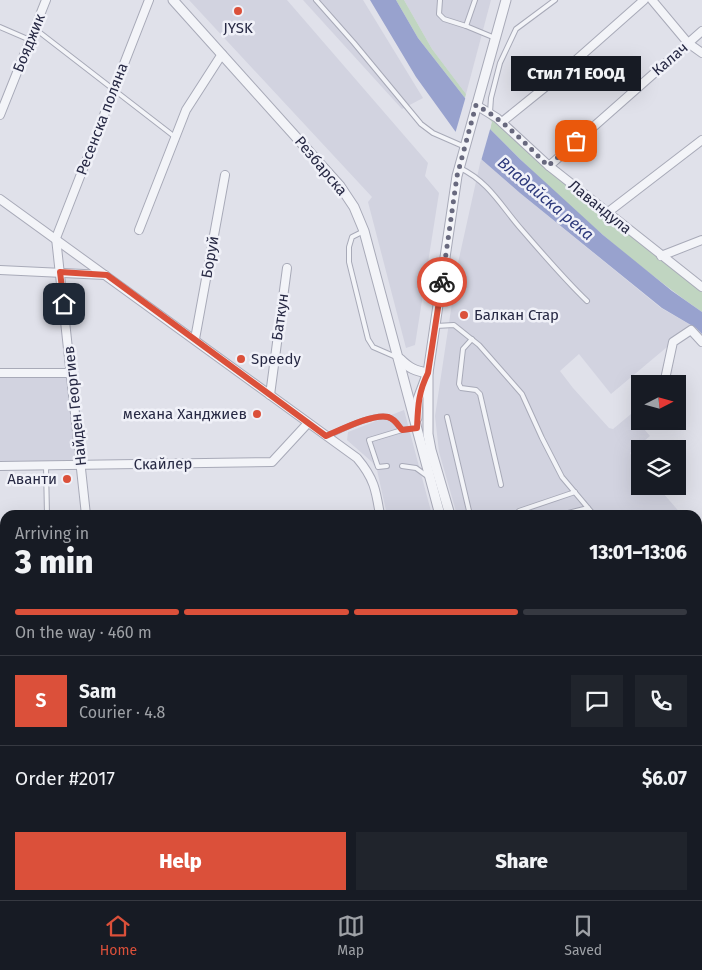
<!DOCTYPE html>
<meta charset="utf-8">
<style>
:root{--surface:#171b24;--page:#20242c;--text:#f1f3f6;--muted:#9ea1a6;--line:#363941;--accent:#db503a}
body{margin:0;font-family:"Fira Sans",sans-serif;background:var(--page);color:var(--text);height:100vh;display:flex;flex-direction:column;font-size:19px;white-space:nowrap}
*{box-sizing:border-box;margin:0}
p{font-size:16px;color:var(--muted)}
.icon{flex:none;width:28px;height:28px;fill:none;stroke:currentColor;stroke-width:2;stroke-linecap:round;stroke-linejoin:round}
.map{position:relative;flex:1;overflow:hidden}
.sheet{position:absolute;left:0px;top:510px;width:702px;height:390px;display:flex;flex-direction:column;background:var(--surface);border-radius:15px 15px 0 0;box-shadow:0 5px 20px #0002}
.sheet>*{flex:none}
.needle{width:32px;rotate:84deg}
.fabs{position:absolute;left:631px;top:375px;display:grid;gap:10px}
.fabs a{display:grid;place-items:center;width:55px;height:55px;border-radius:0px;background:var(--surface);box-shadow:0 5px 20px #0002;font-size:25px}
.pin{position:absolute;display:grid;place-items:center;width:42px;height:42px;color:#fff;margin:-21px;border-radius:10px;box-shadow:0 2px 8px #0006}
.courier{position:absolute;display:grid;place-items:center;width:50px;height:50px;margin:-25px;border:4px solid #db503a;border-radius:50%;background:#fff;color:#222;box-shadow:0 1px 6px #0007}
.bubble{position:absolute;height:35px;border-radius:0px;background:var(--surface);box-shadow:0 5px 20px #0002;font-size:16px;font-weight:800;line-height:35px;text-align:center}
.head em{font-style:normal;font-weight:800}
.head div{display:flex;flex-direction:column-reverse}
.head{display:flex;align-items:center;justify-content:space-between;height:85px;padding:0 15px}
h1{font-size:32px;font-weight:800;line-height:38px}
.bar{display:grid;grid-template-columns:repeat(4,1fr);gap:8px 5px;align-content:center;height:60px;padding:0 15px}
.bar i{height:6px;border-radius:4px;background:var(--line)}
.bar .selected{background:var(--accent)}
.bar p{grid-column:span 4}
.line{display:flex;align-items:center;gap:12px;padding:0 15px;border-top:1px solid var(--line)}
.line div{flex:1}
.round{display:grid;place-items:center;flex:none;width:52px;height:52px;border-radius:0px;background:var(--page)}
.cta{display:flex;gap:10px;margin-top:auto;padding:10px 15px}
.cta a{flex:1;height:58px;border-radius:0px;background:var(--accent);color:#fff;font-size:20px;font-weight:800;line-height:58px;text-align:center}
.cta a+a{background:var(--page);color:var(--text)}
.tabs{display:flex;justify-content:space-around;align-items:center;height:70px;border-top:1px solid var(--line);background:var(--surface);font-size:14px;color:var(--muted)}
.tabs a{display:grid;justify-items:center;gap:2px}
.tabs .selected{color:var(--accent)}
.map>svg:first-child{display:block}
</style>
<div class="map">
<svg width="702" height="900" viewBox="0 0 702 900">
<rect width="100%" height="100%" fill="#e0e1ea"/>
<!-- built -->
<g fill="#d2d3e0">
<path d="M189 0H287L428 163 425 176 439 193 415 345 406 348 368 202 372 197Z"/>
<path d="M303 0H363L423 98 402 109Z"/>
<path d="M404 0H491L466 94 432 49Z"/>
<path d="M481 159 520 193 661 308 696 328 673 342 611 394 579 354 560 371 573 388 609 428 613 429 631 414 650 436 630 453 640 466V486H657L682 515H457L439 452 435 416 458 263Z"/>
<path d="M0 373H71L81 465 0 466Z"/>
<path d="M404 410 432 515H387L377 470 372 462 347 440 348 432Z"/>
<path d="M698 532 702 537V830L698 834Z"/>
<path d="M567 895H633L628 900H568Z"/>
</g>
<!-- green -->
<g fill="#c0d5c1">
<path d="M396 0H404L432 49 466 94 465 98 418 38Z"/>
<path d="M476 105 549 166 702 287V312C626 259 555 195 490 129L492 122Z"/>
</g>
<!-- water -->
<path fill="#98a2ce" d="M370 0H396L418 38 465 98 490 129 521 160 603 235 672 291 702 312V334L696 328 662 308 520 193 481 159 455 131 416 77Z"/>
<!-- pier -->
<path fill="#e0e1ea" d="M466 96 491 126 481 161 455 134Z"/>
<g fill="none" stroke-linecap="round" stroke-linejoin="round">
<defs>
<g id="service">
<path d="M316 0 354 43 421 124 433 133 465 147"/>
<path d="M440 0 439 14 444 19 466 26 495 38"/>
<path d="M466 26 475 0"/>
<path d="M0 27 30 40"/>
<path d="M34 28 175 137"/>
<path d="M490 112 491 98 500 63 516 29 555 0"/>
<path d="M460 168C489 182 501 206 522 230 543 254 564 279 587 301"/>
<path d="M364 231 352 237 349 247V262L368 339 373 347 396 357"/>
<path d="M436 326 454 325 479 345 522 394 542 438 562 477 594 515"/>
<path d="M472 339 463 349 459 384 461 388 476 390 480 394 501 485"/>
<path d="M447 417 470 515"/>
<path d="M327 436C341 430 374 413 388 417 395 419 398 425 402 430"/>
<path d="M46 466 47 515"/>
<path d="M387 466 378 467 369 440 402 430 417 428"/>
<path d="M402 466 416 468 427 476"/>
<path d="M520 515 519 511 575 492"/>
<path d="M560 515 588 508"/>
<path d="M698 626 702 623"/>
<path d="M698 676 702 682"/>
<path d="M0 689 5 688"/>
<path d="M698 775 702 772"/>
<path d="M0 794C11 811 0 831 5 849"/>
</g>
<g id="minor">
<path d="M652 0 688 43 702 53"/>
<path d="M476 105 497 118 549 166 702 287"/>
<path d="M0 115 46 0"/>
<path d="M502 122 549 84 644 0"/>
<path d="M549 166 702 31"/>
<path d="M0 199 357 458C374 478 376 490 380 515"/>
<path d="M607 213 702 140"/>
<path d="M139 230 186 110 222 54"/>
<path d="M661 256 702 240"/>
<path d="M0 270 105 275"/>
<path d="M195 339 225 175"/>
<path d="M0 373H71"/>
<path d="M664 384 673 342 691 330 702 342"/>
<path d="M270 395 287 268"/>
<path d="M0 466 272 462 308 423"/>
<path d="M86 515 56 238 149 0"/>
<path d="M0 881 1 866"/>
<path d="M96 900 101 895"/>
<path d="M218 900 222 895"/>
<path d="M326 900 331 895"/>
</g>
<g id="tertiary">
<path d="M173 0 340 186 354 207 364 231 440 515"/>
<path d="M400 359C409 368 415 371 428 373"/>
<path d="M417 418 418 399 427 375"/>
<path d="M450 515 431 450 428 434V373L457 176 506 0"/>
<path d="M0 628 5 627"/>
<path d="M541 895 542 900"/>
<path d="M556 895 557 900"/>
</g>
</defs>
<!-- service casing -->
<use href="#service" stroke="#a8aab8" stroke-width="6"/>
<!-- minor casing -->
<use href="#minor" stroke="#a8aab8" stroke-width="10"/>
<!-- tertiary casing -->
<use href="#tertiary" stroke="#a8aab8" stroke-width="11"/>
<!-- service -->
<use href="#service" stroke="#f3f4f8" stroke-width="4"/>
<!-- minor -->
<use href="#minor" stroke="#f3f4f8" stroke-width="8"/>
<!-- tertiary -->
<use href="#tertiary" stroke="#f3f4f8" stroke-width="9"/>
</g>
<g fill="none" stroke-linecap="round" stroke-linejoin="round">
<!-- done -->
<path stroke="#68697e" stroke-width="5" stroke-dasharray="0 9" d="M442 282 457 176 476 105C504 120 526 144 548 166L576 141"/>
<!-- route -->
<path stroke="#db503a" stroke-width="6" d="M64 304 60 272 107 275 326 436C340 430 374 413 388 417 395 419 398 425 402 430L417 428C418 407 418 393 428 373L442 282"/>
</g>
<!-- markers -->
<g fill="#db503a" stroke="#f0f1f8" stroke-width="2">
<circle cx="238" cy="11" r="5"/>
<circle cx="464" cy="315" r="5"/>
<circle cx="241" cy="359" r="5"/>
<circle cx="257" cy="414" r="5"/>
<circle cx="67" cy="479" r="5"/>
</g>
<g text-anchor="middle" stroke-width="5" stroke-linejoin="round" paint-order="stroke">
<!-- poi labels -->
<g font-size="15" fill="#272944" stroke="#f0f1f8" text-anchor="start">
<text x="238" y="33" text-anchor="middle">JYSK</text>
<text x="474" y="320">Балкан Стар</text>
<text x="251" y="364">Speedy</text>
<text x="247" y="419" text-anchor="end">механа Ханджиев</text>
<text x="57" y="484" text-anchor="end">Аванти</text>
</g>
<!-- street labels -->
<g font-size="15" fill="#272944" stroke="#f0f1f8">
<text transform="translate(29 43) rotate(-68)" y="5">Бояджик</text>
<text transform="translate(670 59) rotate(-41)" y="5">Калач</text>
<text transform="translate(102 119) rotate(-69)" y="5">Ресенска поляна</text>
<text transform="translate(321 166) rotate(50)" y="5">Резбарска</text>
<text transform="translate(600 207) rotate(39)" y="5">Лавандула</text>
<text transform="translate(210 257) rotate(-80)" y="5">Боруй</text>
<text transform="translate(280 317) rotate(-82)" y="5">Баткун</text>
<text transform="translate(75 406) rotate(-96)" y="5">Найден Георгиев</text>
<text transform="translate(163 464) rotate(-1)" y="5">Скайлер</text>
</g>
<!-- water labels -->
<g font-size="16" font-style="italic" fill="#2d397b" stroke="#f0f1f8">
<text transform="translate(546 198) rotate(40)" y="6">Владайска река</text>
</g>
</g>
</svg>
<div class="fabs">
<a><svg class="needle" viewBox="-14 -14 28 28"><path d="M0-13l5 13h-10z" fill="#e53935"/><path d="M0 13l5-13h-10z" fill="#9ea1a6"/></svg></a>
<a><svg class="icon" aria-label="layers" viewBox="0 0 24 24"><path d="M12 4l9 5-9 5-9-5zM3 14l9 5 9-5"/></svg></a>
</div>
<div class="pin" style="left:576px;top:141px;background:#ea580c"><svg class="icon" aria-label="bag" viewBox="0 0 24 24"><path d="M5 8h14l-1 12H6zM9 8a3 3 0 0 1 6 0"/></svg></div>
<div class="pin" style="left:64px;top:304px;background:#1f2937"><svg class="icon" aria-label="home" viewBox="0 0 24 24"><path d="M3 11l9-7 9 7M6 9v11h12V9"/></svg></div>
<div class="courier" style="left:442px;top:282px"><svg class="icon" aria-label="bike" viewBox="0 0 24 24"><circle cx="6" cy="16" r="4"/><circle cx="18" cy="16" r="4"/><path d="M6 16l4-8h5l3 8M10 8l3 8H6M13 5h3"/></svg></div>
<div class="bubble" style="left:511px;top:56px;width:130px">Стил 71 ЕООД</div>
<section class="sheet">
<div class="head"><div><h1>3 min</h1><p>Arriving in</p></div><em>13:01–13:06</em></div>
<div class="bar"><i class="selected"></i><i class="selected"></i><i class="selected"></i><i></i><p>On the way · 460 m</p></div>
<div class="line" style="height:90px"><b class="round" style="background:var(--accent);color:#fff">S</b><div><b>Sam</b><p>Courier · 4.8</p></div><a class="round"><svg class="icon" aria-label="chat" viewBox="0 0 24 24"><path d="M4 5h16v11H9l-5 4z"/></svg></a><a class="round"><svg class="icon" aria-label="phone" viewBox="0 0 24 24"><path d="M5 4h4l2 5-3 2q2 4 5 5l2-3 5 2v4C11 20 4 13 5 4z"/></svg></a></div>
<div class="line" style="height:65px"><div>Order #2017</div><b>$6.07</b></div>
<div class="cta"><a>Help</a><a>Share</a></div>
</section>
</div>
<nav class="tabs">
<a class="selected"><svg class="icon" aria-label="home" viewBox="0 0 24 24"><path d="M3 11l9-7 9 7M6 9v11h12V9"/></svg>Home</a>
<a><svg class="icon" aria-label="map" viewBox="0 0 24 24"><path d="M3 6l6-2 6 2 6-2v14l-6 2-6-2-6 2zM9 4v14M15 6v14"/></svg>Map</a>
<a><svg class="icon" aria-label="saved" viewBox="0 0 24 24"><path d="M7 4h10v16l-5-4-5 4z"/></svg>Saved</a>
</nav>
